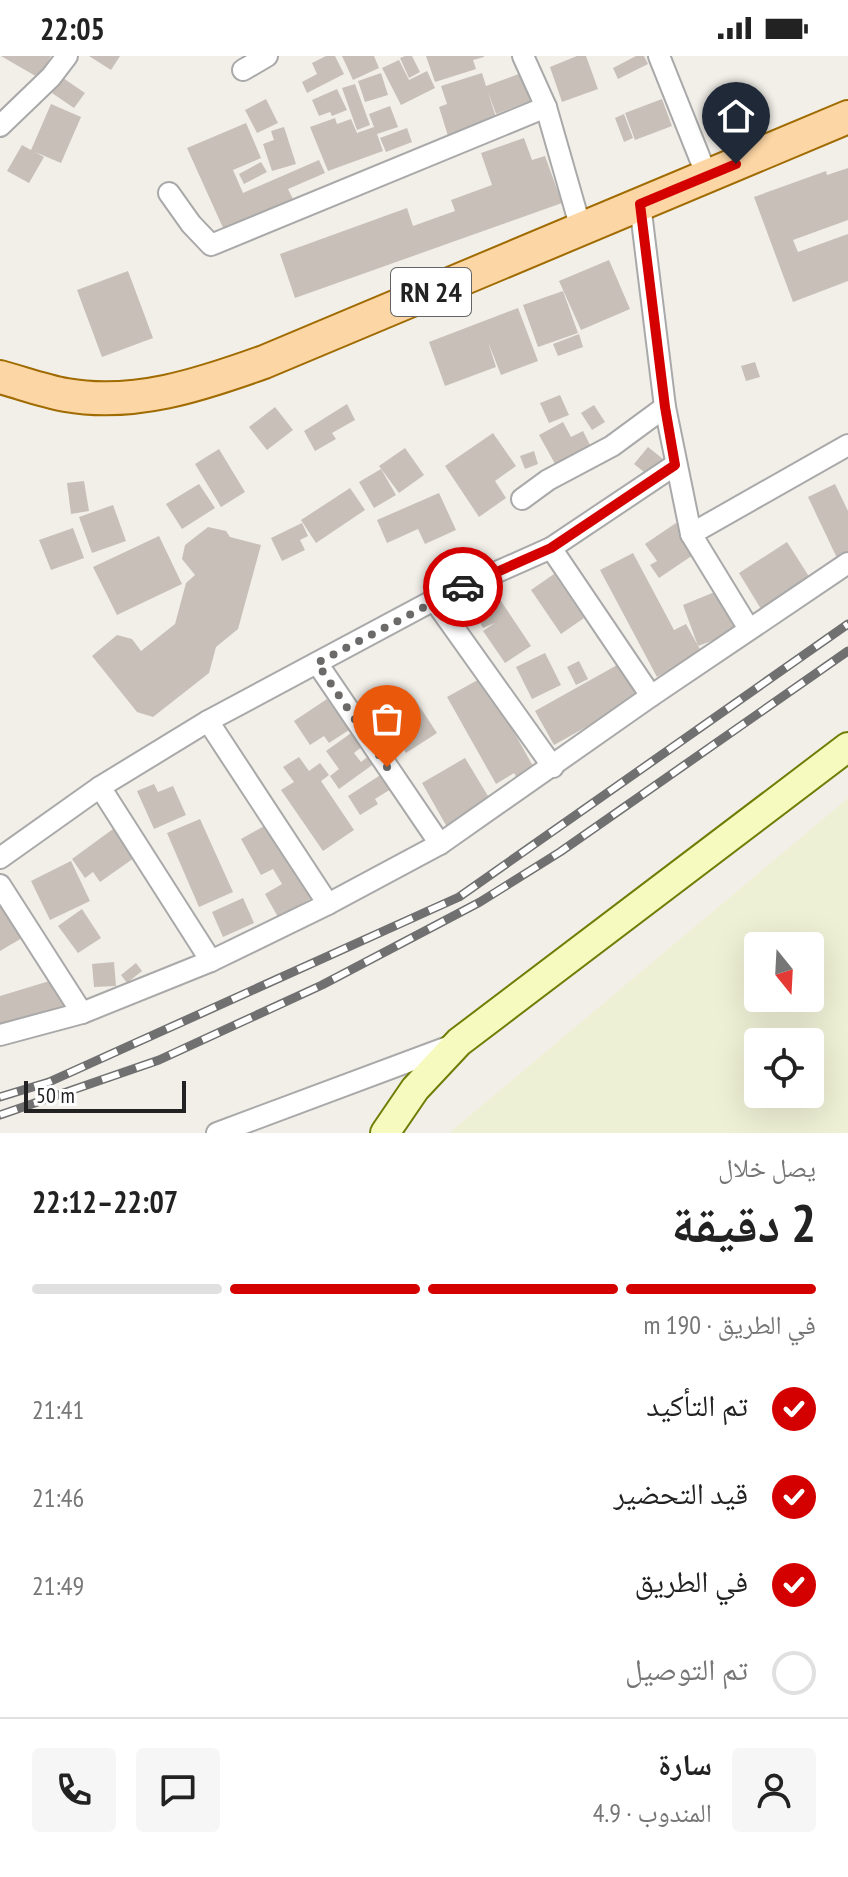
<!DOCTYPE html>
<html lang="ar">
<meta charset="utf-8">
<style>
:root{--surface:#fff;--page:#f6f6f6;--text:#222;--muted:#767676;--line:#e0e0e0;--accent:#d40000}
body{margin:0;font-family:"PT Sans Narrow","Noto Naskh Arabic",sans-serif;background:var(--page);color:var(--text);direction:rtl;height:100vh;display:flex;flex-direction:column;font-size:30px;white-space:nowrap}
*{box-sizing:border-box;margin:0}
p{font-size:26px;color:var(--muted)}
.icon{flex:none;width:44px;height:44px;fill:none;stroke:currentColor;stroke-width:2;stroke-linecap:round;stroke-linejoin:round}
.map{position:relative;height:1077px;overflow:hidden;direction:ltr}
.details{display:flex;flex-direction:column;background:var(--surface);flex:1}
.details>*{flex:none}
.needle{width:52px;rotate:162deg}
.tools{position:absolute;left:744px;top:876px;display:grid;gap:16px}
.tools a{display:grid;place-items:center;width:80px;height:80px;border-radius:8px;background:var(--surface);box-shadow:0 8px 32px #0002;font-size:40px}
.scale{position:absolute;left:24px;bottom:20px;width:162px;box-sizing:border-box;padding-left:8px;border:4px solid #222;border-top:0;font-size:22px;line-height:28px;white-space:nowrap;color:#222;-webkit-text-stroke:6px #fff;paint-order:stroke}
.pin{position:absolute;display:grid;place-items:center;width:68px;height:68px;color:#fff;margin:-82px -34px;border-radius:50% 50% 50% 0;rotate:-45deg;box-shadow:0 0 8px #0007}
.pin .icon{rotate:45deg}
.courier{position:absolute;display:grid;place-items:center;width:80px;height:80px;margin:-40px;border:6px solid #d40000;border-radius:50%;background:#fff;color:#222;box-shadow:0 2px 10px #0007}
.head em{font-style:normal;font-weight:700}
.head div{display:flex;flex-direction:column-reverse}
.head{display:flex;align-items:center;justify-content:space-between;height:136px;padding:0 32px}
h1{font-size:52px;font-weight:700;line-height:60px}
.bar{display:grid;grid-template-columns:repeat(4,1fr);gap:12px 8px;align-content:center;height:96px;padding:0 32px}
.bar i{height:10px;border-radius:6px;background:var(--line)}
.bar .current{background:var(--accent)}
.bar p{grid-column:span 4}
.line{display:flex;align-items:center;gap:20px;padding:0 32px;border-top:2px solid var(--line)}
.line div{flex:1}
.round{display:grid;place-items:center;flex:none;width:84px;height:84px;border-radius:8px;background:var(--page)}
ol{padding:0 32px;list-style:none}
li{display:flex;align-items:center;gap:24px;height:88px}
li p{margin-inline-start:auto}
li .icon{padding:8px;border-radius:50%;background:var(--accent);color:#fff;stroke-width:4}
li:last-child{color:var(--muted)}
li i{width:44px;height:44px;border:4px solid var(--line);border-radius:50%}
.status{display:flex;justify-content:space-between;align-items:center;height:56px;padding:0 40px;background:var(--surface);direction:ltr}
.status svg{height:22px;fill:currentColor}
.map>svg:first-child{display:block}
</style>
<div class="status"><b>22:05</b><svg viewBox="0 0 49 12"><path d="M0 12V9h3v3zM5 12V6h3v6zM10 12V3h3v9zM15 12V0h3v12zM26 1h20v11H26zM47 4h2v5h-2z"/></svg></div>
<div class="map">
<svg width="848" height="1077" viewBox="0 0 848 1077">
<rect width="100%" height="100%" fill="#f2efe9"/>
<!-- farmland -->
<path fill="#eef0d5" fill-rule="evenodd" d="M848 742V1077H449ZM758 890H810V942H758ZM758 986H810V1038H758Z"/>
<!-- building -->
<g fill="#c7bfb8">
<path d="M1 0H51L39 22Z"/>
<path d="M89 0H120L111 14Z"/>
<path d="M326 0H335L344 18 307 37 302 26 317 18 312 7Z"/>
<path d="M342 0H374L379 12 353 24Z"/>
<path d="M405 0H412L420 16 409 22 400 2Z"/>
<path d="M426 0H484V1L473 4 476 13 435 26Z"/>
<path d="M577 0H586L598 33 562 46 550 11Z"/>
<path d="M636 0H644L648 8 618 23 613 12Z"/>
<path d="M399 4 409 24 427 15 435 32 401 49 382 12Z"/>
<path d="M524 16 534 44 496 58 488 36 497 65 448 80 439 51 447 48 441 30 482 17 486 30Z"/>
<path d="M381 17 388 39 365 46 358 25Z"/>
<path d="M63 22 85 37 74 52 52 37Z"/>
<path d="M355 28 370 69 357 74 342 32Z"/>
<path d="M337 33 347 54 332 60 330 56 319 60 312 44Z"/>
<path d="M266 43 278 67 257 77 245 54Z"/>
<path d="M662 43 672 70 635 84 625 57Z"/>
<path d="M51 48 81 61 61 107 35 96 44 101 29 127 7 115 22 89 31 94Z"/>
<path d="M390 50 398 71 377 78 383 95 328 115 310 71 335 62 337 68 351 63 357 77 374 71 369 58Z"/>
<path d="M624 58 633 82 624 86 615 62Z"/>
<path d="M246 67 261 102 233 114 243 137 319 104 325 117 288 133 293 143 224 174 187 92Z"/>
<path d="M284 71 296 108 272 115 263 88 274 84 271 75Z"/>
<path d="M407 72 412 86 386 96 380 82Z"/>
<path d="M524 82 532 104 545 100 562 147 295 242 280 198 407 152 413 170 455 155 451 144 492 129 481 97Z"/>
<path d="M261 106 267 116 244 128 239 118Z"/>
<path d="M848 112V164L793 184 798 196 848 178V225L793 246 754 141 826 115 827 119Z"/>
<path d="M609 204 630 253 581 274 559 225Z"/>
<path d="M128 215 153 282 102 301 77 234Z"/>
<path d="M563 235 578 277 538 291 523 249Z"/>
<path d="M518 252 538 305 501 319 488 286 496 311 445 330 429 286Z"/>
<path d="M579 278 583 291 558 300 553 288Z"/>
<path d="M755 306 760 321 746 325 741 310Z"/>
<path d="M560 339 569 359 549 367 540 347Z"/>
<path d="M347 348 355 364 332 377 336 383 315 395 304 375Z"/>
<path d="M594 349 605 366 592 374 581 357Z"/>
<path d="M275 351 293 374 267 394 249 371Z"/>
<path d="M563 366 571 381 583 375 594 397 559 415 539 379Z"/>
<path d="M493 377 516 410 495 425 506 442 479 461 445 410Z"/>
<path d="M648 391 663 403 649 420 634 408Z"/>
<path d="M405 392 424 419 399 437 379 410Z"/>
<path d="M219 393 245 436 221 451 195 408Z"/>
<path d="M534 395 538 408 525 413 520 400Z"/>
<path d="M381 413 396 439 374 452 359 426Z"/>
<path d="M84 425 89 455 71 458 67 427Z"/>
<path d="M199 428 215 452 182 473 166 448Z"/>
<path d="M835 428 848 455V497L837 502 808 441Z"/>
<path d="M350 432 365 454 316 487 301 464Z"/>
<path d="M439 437 456 474 425 488 418 473 387 487 377 464Z"/>
<path d="M113 449 126 485 92 497 79 461Z"/>
<path d="M302 467 308 480 300 484 305 494 282 505 271 482Z"/>
<path d="M676 467 696 497 659 522 650 509 657 505 645 488Z"/>
<path d="M208 471 226 475 230 481 261 489 238 573 216 591 209 617 153 661 137 656 92 600 117 579 132 583 141 595 175 568 186 527 195 519 182 503 185 489Z"/>
<path d="M73 472 84 502 51 514 39 484Z"/>
<path d="M159 480 182 528 117 559 93 511Z"/>
<path d="M787 486 810 522 761 553 739 517Z"/>
<path d="M633 497 674 574 686 568 702 597 657 621 600 514Z"/>
<path d="M554 518 584 562 561 578 531 534Z"/>
<path d="M722 533 738 575 698 590 683 549Z"/>
<path d="M499 542 531 590 505 607 483 575 495 567 483 572 478 563 488 557 485 552Z"/>
<path d="M545 597 561 629 532 643 516 611Z"/>
<path d="M579 605 588 623 576 629 567 611Z"/>
<path d="M619 608 638 642 554 689 535 655Z"/>
<path d="M483 621 538 719 521 729 514 717 496 728 447 641Z"/>
<path d="M414 642 437 677 406 697 383 662Z"/>
<path d="M327 643 349 674 329 687 324 680 310 689 294 665Z"/>
<path d="M354 675 364 689 354 697 361 706 370 699 375 707 339 733 330 720 339 713 326 695Z"/>
<path d="M299 701 309 715 320 707 329 719 321 725 354 774 323 795 281 734 294 726 283 711Z"/>
<path d="M465 702 491 745 447 771 422 727Z"/>
<path d="M382 718 391 733 375 743 378 748 360 759 348 740Z"/>
<path d="M154 728 158 736 173 730 186 759 154 773 137 735Z"/>
<path d="M200 763 233 836 199 851 167 777Z"/>
<path d="M273 765 316 840 278 861 265 838 282 828 273 813 261 819 241 783Z"/>
<path d="M113 773 134 802 100 826 93 816 85 822 72 803Z"/>
<path d="M71 805 90 845 50 864 31 825Z"/>
<path d="M243 842 254 867 223 881 212 856Z"/>
<path d="M0 846 22 882 0 895Z"/>
<path d="M82 853 101 882 78 897 58 870Z"/>
<path d="M114 906 116 930 94 931 92 908Z"/>
<path d="M136 907 142 915 127 927 121 919Z"/>
<path d="M56 923 65 954 0 974V940Z"/>
</g>
<g fill="none" stroke-linecap="round" stroke-linejoin="round">
<defs>
<g id="street">
<path d="M523 0 546 51 581 173"/>
<path d="M659 0 707 120"/>
<path d="M243 14 267 0"/>
<path d="M0 70 51 21 67 0"/>
<path d="M169 137 191 168 211 189 546 51"/>
<path d="M640 148 665 351 691 478 848 389"/>
<path d="M522 443 548 424 612 390 665 351"/>
<path d="M691 478 749 573"/>
<path d="M551 492 651 640"/>
<path d="M434 544 553 711"/>
<path d="M317 607 440 788"/>
<path d="M208 665 328 848"/>
<path d="M100 731 211 905"/>
<path d="M0 802 100 731 208 665 434 544 551 492 675 409"/>
<path d="M0 829 82 957"/>
<path d="M0 979 82 957 211 905 328 848 440 788 651 640 848 507"/>
<path d="M217 1077 453 989"/>
</g>
<path id="secondary" d="M385 1077 415 1033 459 986 848 691"/>
<path id="primary" d="M0 321C22 327 44 335 66 339 134 351 200 329 264 306L848 61"/>
</defs>
<!-- street casing -->
<use href="#street" stroke="#a9a9a9" stroke-width="24"/>
<!-- secondary casing -->
<use href="#secondary" stroke="#707d05" stroke-width="32"/>
<!-- primary casing -->
<use href="#primary" stroke="#a06b00" stroke-width="36"/>
<!-- street -->
<use href="#street" stroke="#fff" stroke-width="20"/>
<!-- secondary -->
<use href="#secondary" stroke="#f7fabf" stroke-width="28"/>
<!-- primary -->
<use href="#primary" stroke="#fcd6a4" stroke-width="32"/>
<defs>
<g id="rail">
<path d="M0 1041 49 1026 459 841 848 568"/>
<path d="M0 1059 159 1004 322 929 480 846 560 796 848 595"/>
</g>
</defs>
<!-- rail casing -->
<use href="#rail" stroke="#707070" stroke-width="9"/>
<!-- rail -->
<use href="#rail" stroke="#fff" stroke-width="6" stroke-dasharray="18" stroke-linecap="butt"/>
</g>
<g fill="none" stroke-linecap="round" stroke-linejoin="round">
<!-- done -->
<path stroke="#6b6a68" stroke-width="8" stroke-dasharray="0 14.4" d="M387 711 317 607 463 531"/>
<!-- route -->
<path stroke="#d40000" stroke-width="10" d="M463 531 551 492 675 409 665 351 640 148 736 108"/>
</g>
<g text-anchor="middle" stroke-width="8" stroke-linejoin="round" paint-order="stroke">
<!-- shield labels -->
<rect fill="#fff" stroke="#646464" stroke-width="2" x="391" y="212" width="80" height="48" rx="6"/>
<g font-size="28" font-weight="bold" fill="#222">
<text x="431" y="246">RN 24</text>
</g>
</g>
</svg>
<div class="tools">
<a><svg class="needle" viewBox="-14 -14 28 28"><path d="M0-13l5 13h-10z" fill="#e53935"/><path d="M0 13l5-13h-10z" fill="#767676"/></svg></a>
<a><svg class="icon" aria-label="locate" viewBox="0 0 24 24"><circle cx="12" cy="12" r="6"/><path d="M12 2v4M12 18v4M2 12h4M18 12h4"/></svg></a>
</div>
<div class="scale">50 m</div>
<div class="pin" style="left:387px;top:711px;background:#ea580c"><svg class="icon" aria-label="bag" viewBox="0 0 24 24"><path d="M5 8h14l-1 12H6zM9 8a3 3 0 0 1 6 0"/></svg></div>
<div class="pin" style="left:736px;top:108px;background:#1f2937"><svg class="icon" aria-label="home" viewBox="0 0 24 24"><path d="M3 11l9-7 9 7M6 9v11h12V9"/></svg></div>
<div class="courier" style="left:463px;top:531px"><svg class="icon" aria-label="car" viewBox="0 0 24 24"><path d="M5 17H2v-5l4-1 3-4h7l3 4 3 1v5h-3M9 17h6M6 11h13"/><circle cx="7" cy="17" r="2"/><circle cx="17" cy="17" r="2"/></svg></div>
</div>
<section class="details">
<div class="head"><div><h1>2 دقيقة</h1><p>يصل خلال</p></div><em>22:07–22:12</em></div>
<div class="bar"><i class="current"></i><i class="current"></i><i class="current"></i><i></i><p>في الطريق · 190 m</p></div>
<ol>
<li><svg class="icon" aria-label="check" viewBox="0 0 24 24"><path d="M5 12l5 5 9-10"/></svg>تم التأكيد<p>21:41</p></li>
<li><svg class="icon" aria-label="check" viewBox="0 0 24 24"><path d="M5 12l5 5 9-10"/></svg>قيد التحضير<p>21:46</p></li>
<li><svg class="icon" aria-label="check" viewBox="0 0 24 24"><path d="M5 12l5 5 9-10"/></svg>في الطريق<p>21:49</p></li>
<li><i></i>تم التوصيل</li>
</ol>
<div class="line" style="height:144px"><a class="round"><svg class="icon" aria-label="person" viewBox="0 0 24 24"><circle cx="12" cy="8" r="4"/><path d="M4 21q1-7 8-7t8 7"/></svg></a><div><b>سارة</b><p>المندوب · 4.9</p></div><a class="round"><svg class="icon" aria-label="chat" viewBox="0 0 24 24"><path d="M4 5h16v11H9l-5 4z"/></svg></a><a class="round"><svg class="icon" aria-label="phone" viewBox="0 0 24 24"><path d="M5 4h4l2 5-3 2q2 4 5 5l2-3 5 2v4C11 20 4 13 5 4z"/></svg></a></div>
</section>
